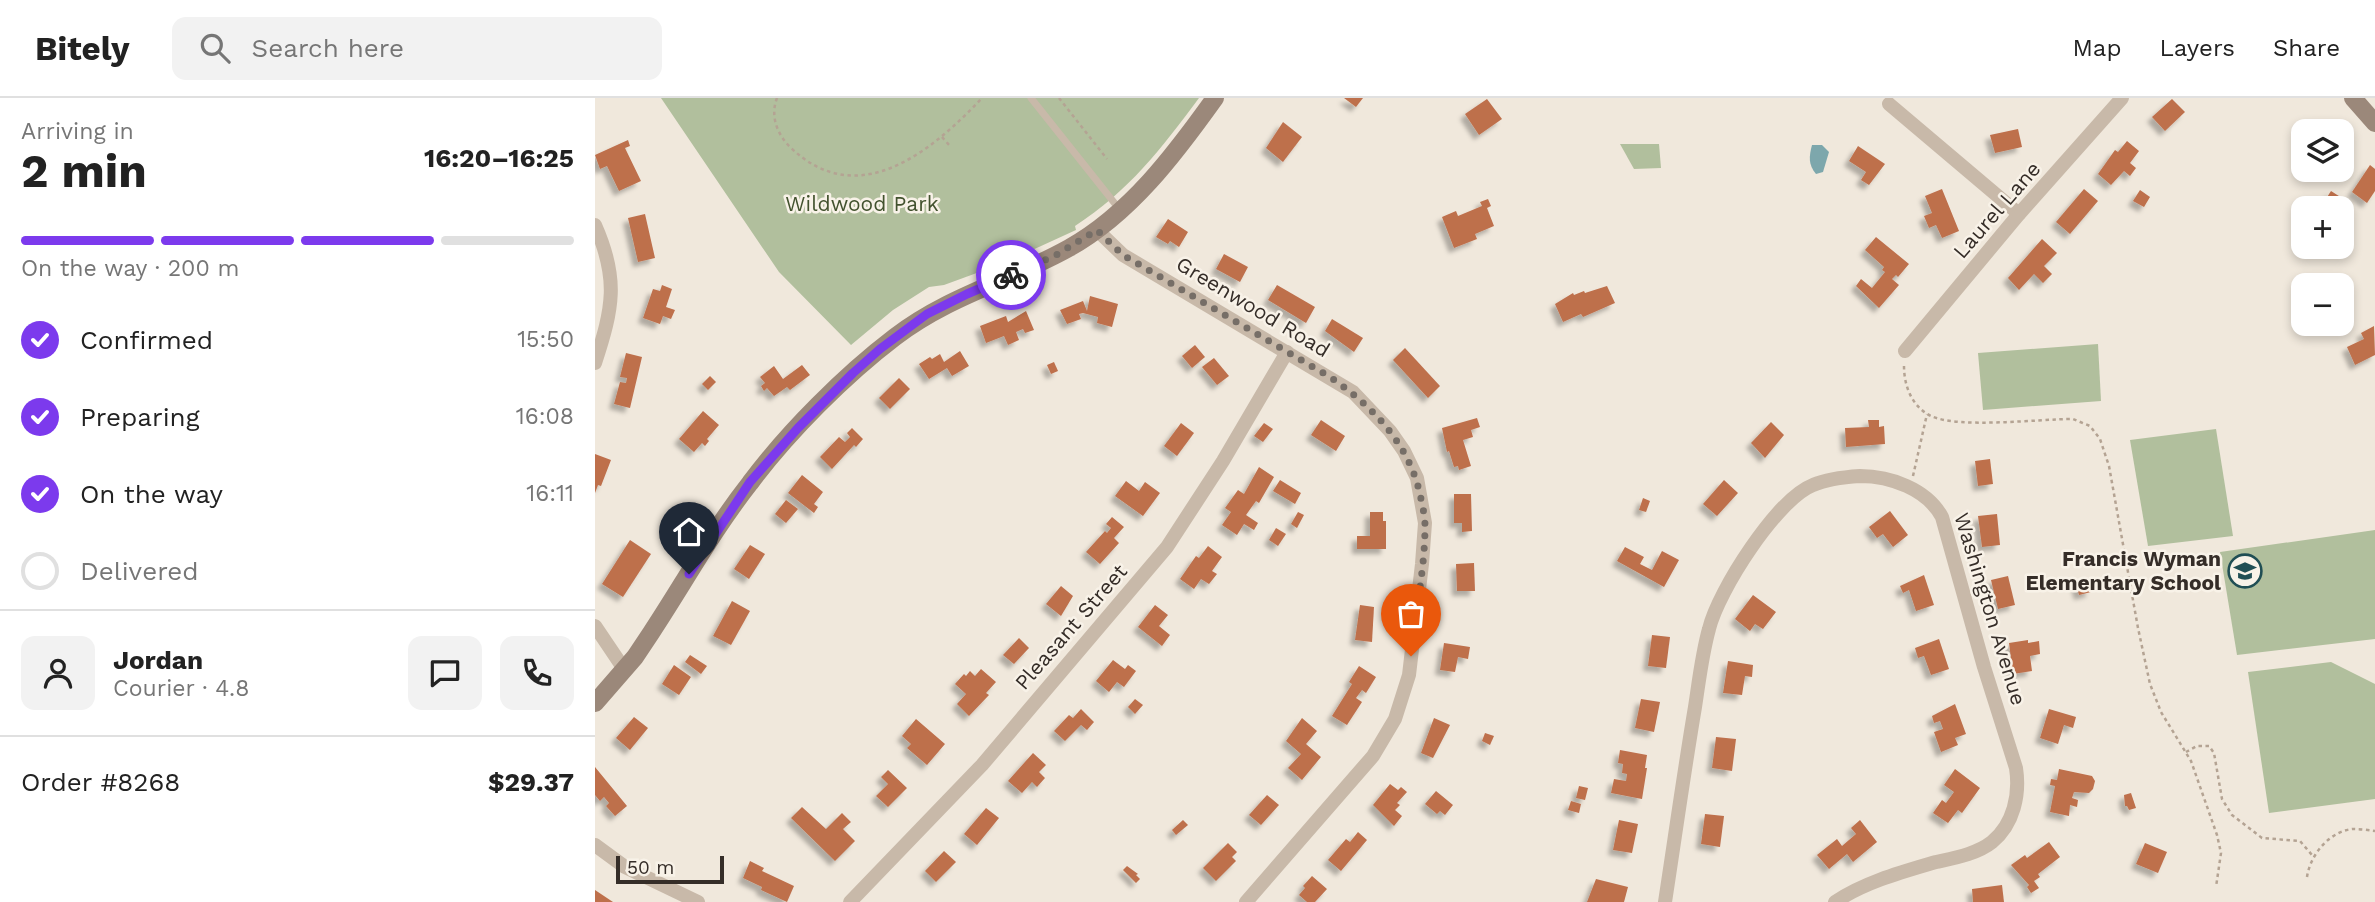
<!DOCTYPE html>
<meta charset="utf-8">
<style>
:root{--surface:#fff;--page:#f2f2f2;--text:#222;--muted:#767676;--line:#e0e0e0;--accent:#7c3aed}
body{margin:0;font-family:"Work Sans",sans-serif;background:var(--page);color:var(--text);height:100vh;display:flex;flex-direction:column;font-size:26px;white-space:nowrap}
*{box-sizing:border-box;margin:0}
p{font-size:23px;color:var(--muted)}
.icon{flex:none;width:38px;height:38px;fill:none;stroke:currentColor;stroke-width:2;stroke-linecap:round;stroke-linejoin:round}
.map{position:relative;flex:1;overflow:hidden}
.details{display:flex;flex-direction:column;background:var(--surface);width:595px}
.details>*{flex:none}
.buttons{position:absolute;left:1696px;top:21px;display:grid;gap:14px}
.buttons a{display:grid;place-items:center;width:63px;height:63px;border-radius:14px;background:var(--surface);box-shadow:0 4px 10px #0003;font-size:35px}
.scale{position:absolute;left:21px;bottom:18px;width:108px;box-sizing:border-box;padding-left:7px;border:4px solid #352d28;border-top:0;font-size:19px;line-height:24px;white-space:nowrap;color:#352d28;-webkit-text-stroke:5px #f8f2e8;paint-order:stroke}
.pin{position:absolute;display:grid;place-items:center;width:60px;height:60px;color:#fff;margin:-72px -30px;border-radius:50% 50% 50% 0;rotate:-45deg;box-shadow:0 0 7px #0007}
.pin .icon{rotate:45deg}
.courier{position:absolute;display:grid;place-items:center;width:70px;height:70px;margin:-35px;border:5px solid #7c3aed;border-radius:50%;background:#fff;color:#222;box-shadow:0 2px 9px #0007}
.overview em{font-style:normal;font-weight:700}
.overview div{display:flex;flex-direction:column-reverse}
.overview{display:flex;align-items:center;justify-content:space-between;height:119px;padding:0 21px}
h1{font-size:46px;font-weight:700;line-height:52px}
.bar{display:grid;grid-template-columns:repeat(4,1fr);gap:10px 7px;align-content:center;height:84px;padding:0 21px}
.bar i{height:9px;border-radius:5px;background:var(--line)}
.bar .current{background:var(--accent)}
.bar p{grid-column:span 4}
.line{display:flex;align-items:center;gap:18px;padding:0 21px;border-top:2px solid var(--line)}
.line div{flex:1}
.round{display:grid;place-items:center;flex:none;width:74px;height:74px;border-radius:14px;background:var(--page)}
ol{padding:0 21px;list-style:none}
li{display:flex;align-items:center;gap:21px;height:77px}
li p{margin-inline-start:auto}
li .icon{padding:7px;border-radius:50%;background:var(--accent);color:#fff;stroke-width:4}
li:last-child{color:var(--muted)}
li i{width:38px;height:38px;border:4px solid var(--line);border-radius:50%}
header{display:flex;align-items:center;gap:42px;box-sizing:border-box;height:98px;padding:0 35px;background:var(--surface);border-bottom:2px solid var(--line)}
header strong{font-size:33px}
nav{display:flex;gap:38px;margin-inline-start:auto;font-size:24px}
.search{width:490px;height:63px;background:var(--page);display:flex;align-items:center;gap:18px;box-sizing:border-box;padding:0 24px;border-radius:14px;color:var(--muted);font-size:26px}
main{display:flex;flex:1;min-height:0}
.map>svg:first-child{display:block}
</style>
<header>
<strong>Bitely</strong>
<div class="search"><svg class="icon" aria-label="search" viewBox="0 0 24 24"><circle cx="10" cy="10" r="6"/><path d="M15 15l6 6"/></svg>Search here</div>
<nav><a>Map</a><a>Layers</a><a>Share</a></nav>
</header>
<main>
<section class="details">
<div class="overview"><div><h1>2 min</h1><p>Arriving in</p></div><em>16:20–16:25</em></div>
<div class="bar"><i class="current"></i><i class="current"></i><i class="current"></i><i></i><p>On the way · 200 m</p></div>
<ol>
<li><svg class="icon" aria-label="check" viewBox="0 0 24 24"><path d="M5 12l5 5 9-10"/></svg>Confirmed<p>15:50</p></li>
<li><svg class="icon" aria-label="check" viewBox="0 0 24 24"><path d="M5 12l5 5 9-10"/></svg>Preparing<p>16:08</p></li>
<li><svg class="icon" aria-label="check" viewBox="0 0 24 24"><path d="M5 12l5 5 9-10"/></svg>On the way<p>16:11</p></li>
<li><i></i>Delivered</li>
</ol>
<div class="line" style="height:126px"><a class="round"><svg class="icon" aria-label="person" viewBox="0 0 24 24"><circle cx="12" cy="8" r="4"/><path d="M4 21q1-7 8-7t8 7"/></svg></a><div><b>Jordan</b><p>Courier · 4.8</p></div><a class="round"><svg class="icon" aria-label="chat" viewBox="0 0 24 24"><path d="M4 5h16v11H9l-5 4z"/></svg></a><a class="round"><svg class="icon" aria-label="phone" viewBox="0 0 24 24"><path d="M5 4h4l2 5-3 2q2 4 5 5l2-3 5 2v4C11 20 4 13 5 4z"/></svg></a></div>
<div class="line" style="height:91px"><div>Order #8268</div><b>$29.37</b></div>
</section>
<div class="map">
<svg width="1780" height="804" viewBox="0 0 1780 804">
<defs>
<filter id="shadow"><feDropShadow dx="-5" dy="5" stdDeviation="2" flood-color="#0004"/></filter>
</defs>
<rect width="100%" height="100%" fill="#f0e8dc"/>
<!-- green -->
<g fill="#b1bf9d">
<path d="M66 0H604C566 51 534 93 480 128L481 132 409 165 349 187 334 189 298 212 256 247 184 174Z"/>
<path d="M1025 46H1064L1066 70 1039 71Z"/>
<path d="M1503 246 1506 303 1388 312 1383 255Z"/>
<path d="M1621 331 1638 438 1553 448 1535 342Z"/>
<path d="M1780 432V541L1642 557 1625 454Z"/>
<path d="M1736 564 1780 586V701L1674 715 1653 574Z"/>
</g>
<!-- water -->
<path fill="#7da7ac" d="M1217 47H1227L1234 54 1228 74 1221 76C1213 66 1214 59 1217 47Z"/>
<!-- building -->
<g fill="#be6f4c" filter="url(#shadow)">
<path d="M749 0H768L761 9Z"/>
<path d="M892 1 907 21 884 37 870 16Z"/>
<path d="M1577 1 1590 14 1570 33 1557 19Z"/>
<path d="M688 24 707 39 688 64 671 50Z"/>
<path d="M1423 31 1427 49 1400 55 1395 37Z"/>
<path d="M33 42 35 48 30 50 46 83 24 93 12 68 5 71 0 57Z"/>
<path d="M1532 43 1544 53 1535 65 1541 70 1535 78 1529 73 1516 87 1503 76 1520 52 1523 54Z"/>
<path d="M1263 48 1290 66 1274 87 1266 82 1271 74 1254 63Z"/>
<path d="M1775 67 1780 71V93L1772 105 1757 94Z"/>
<path d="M1347 91 1364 133 1347 140 1341 127 1334 130 1329 118 1337 115 1330 98Z"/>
<path d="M1489 91 1503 103 1475 136 1461 124Z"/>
<path d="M1545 92 1555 99 1549 109 1538 103Z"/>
<path d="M1736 93 1747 100 1741 110H1733L1727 107Z"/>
<path d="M893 101 896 108 892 110 899 128 880 136 882 141 859 150 847 119 861 113 863 118 887 108 885 104Z"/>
<path d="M50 116 60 160 43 164 33 120Z"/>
<path d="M573 121 593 134 584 149 575 143 573 146 561 139Z"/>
<path d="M1281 139 1314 166 1303 179 1301 177 1297 181 1304 187 1284 210 1261 188 1266 181 1277 190 1290 174 1287 172 1289 169 1270 152Z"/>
<path d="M1447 141 1462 155 1449 168 1457 176 1448 185 1439 176 1424 192 1413 180Z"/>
<path d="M629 156 653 169 645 184 621 171Z"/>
<path d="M67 187 77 191 71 209 80 212 76 221 68 218 65 226 48 220 58 191 65 193Z"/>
<path d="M682 187 720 209 711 225 673 202Z"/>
<path d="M1012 188 1020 205 988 219 986 216 968 224 960 206 978 195 979 197 989 193 990 195Z"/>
<path d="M495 198 523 206 517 229 502 225 503 219 488 215 484 216 486 221 472 226 465 212 488 203 492 213Z"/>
<path d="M431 213 439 232 430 235 428 231 421 234 424 242 413 247 409 238 391 245 385 228 411 218 413 224Z"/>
<path d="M737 221 768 240 759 254 730 233Z"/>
<path d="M1779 228 1780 257 1760 267 1752 249 1769 241 1766 235Z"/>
<path d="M600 247 610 259 597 270 587 258Z"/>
<path d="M810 250 845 288 833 300 798 262Z"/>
<path d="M365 253 374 268 357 278 352 270 334 281 324 266 335 259 337 261 345 256 349 264Z"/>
<path d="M31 255 47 259 35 310 19 306 25 284 31 285 32 280 25 279Z"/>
<path d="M619 260 634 278 622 287 607 269Z"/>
<path d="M459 264 463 273 456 276 452 267Z"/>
<path d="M207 267 215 277 195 292 192 289 179 298 172 290 169 293 166 288 170 285 165 279 179 268 188 281Z"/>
<path d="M115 278 121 284 113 292 107 286Z"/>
<path d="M304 280 315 291 295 311 284 300Z"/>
<path d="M108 313 124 327 112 341 114 343 110 348 107 345 99 354 84 341Z"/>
<path d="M882 320 885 329 876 332 878 339 868 342 876 368 864 372 863 368 859 369 854 353 852 354 847 330Z"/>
<path d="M726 322 750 338 741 353 716 337Z"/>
<path d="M1273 322H1284V329L1289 328 1290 346 1251 349 1250 330 1274 329Z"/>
<path d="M1176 324 1189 337 1170 360 1156 345Z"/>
<path d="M586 325 599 335 582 358 569 348Z"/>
<path d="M669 325 678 331 668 344 659 338Z"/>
<path d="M257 330 268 341 261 349 259 347 237 371 225 359 244 339 250 344 255 339 252 335Z"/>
<path d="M0 356 16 362 6 388 3 387 0 395Z"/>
<path d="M1395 361 1398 386 1383 388 1380 363Z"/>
<path d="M664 369 679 379 664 405 661 403 651 417 663 425 659 432 649 426 642 437 627 427 636 414 630 410 643 392 649 396Z"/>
<path d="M207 377 228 394 219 406 223 409 219 415 193 395Z"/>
<path d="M685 382 706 395 700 406 678 393Z"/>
<path d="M1129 382 1143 395 1122 418 1108 406Z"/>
<path d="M531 383 544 393 550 384 565 395 548 418 520 398Z"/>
<path d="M859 396H876L877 433 867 434V425H859Z"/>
<path d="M1048 400 1055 403 1051 414 1044 412Z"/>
<path d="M191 402 203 411 191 425 180 416Z"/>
<path d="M1295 413 1313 437 1298 449 1288 436 1282 440 1274 429Z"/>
<path d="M703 414 709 417 702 430 696 426Z"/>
<path d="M775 414H788V423H791V451H762V438H775Z"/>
<path d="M1402 416 1405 447 1387 449 1383 418Z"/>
<path d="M517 419 529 429 519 440 524 445 505 466 491 454 510 433 512 435 516 430 511 426Z"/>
<path d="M681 430 691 436 683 448 674 442Z"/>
<path d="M35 442 56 456 28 499 7 486Z"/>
<path d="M155 447 170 456 154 481 139 471Z"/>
<path d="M613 448 627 459 617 473 622 476 614 486 606 481 599 491 585 481 601 458 604 460Z"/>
<path d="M1030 449 1049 459 1045 466 1057 472 1067 453 1084 462 1069 489 1022 463Z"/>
<path d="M879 465 880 493H862L861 466Z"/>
<path d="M1329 477 1339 507 1321 513 1314 492 1308 495 1305 488Z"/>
<path d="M1413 478 1420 507 1403 511 1396 482Z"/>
<path d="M1493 482 1496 494 1484 497 1481 485Z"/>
<path d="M466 488 478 498 466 518 451 506Z"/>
<path d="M1158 497 1181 514 1168 531 1160 526 1155 533 1140 521Z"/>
<path d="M137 503 155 513 136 547 118 538Z"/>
<path d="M560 507 573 517 564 528 575 537 567 548 543 529Z"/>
<path d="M765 507 779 509 777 544 760 542Z"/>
<path d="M1057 537 1075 539 1071 570 1053 568Z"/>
<path d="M424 540 434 550 419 566 408 557Z"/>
<path d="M1344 541 1354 571 1336 577 1329 558 1323 560 1320 550Z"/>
<path d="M1433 542V545L1444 543 1445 556 1435 558 1437 573 1418 576 1414 545Z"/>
<path d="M849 545 875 549 873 561 863 559 860 574 845 572Z"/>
<path d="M95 557 112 568 106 576 90 564Z"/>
<path d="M518 562 530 571 533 567 541 573 529 589 522 584 514 594 501 583Z"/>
<path d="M1133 563 1158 567 1157 579 1150 578 1147 597 1128 595Z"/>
<path d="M79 567 96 579 84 597 67 586Z"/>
<path d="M764 568 781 579 771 595 767 592 761 600 767 604 752 627 737 618 757 586 754 584Z"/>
<path d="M386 571 401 584 391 595 394 597 374 618 362 606 371 596 360 586 369 576 371 578 375 573 380 578Z"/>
<path d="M540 601 548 607 540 616 533 609Z"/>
<path d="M1046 601 1065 604 1059 634 1040 630Z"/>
<path d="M1360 606 1371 636 1360 640 1363 647 1346 654 1339 634 1348 631 1345 623 1339 625 1337 618Z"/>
<path d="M486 611 499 624 492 632 486 627 470 643 459 633 474 617 478 620Z"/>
<path d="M1454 611 1481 619 1478 630 1469 627 1463 646 1445 640Z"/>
<path d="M39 619 53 630 35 652 21 640Z"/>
<path d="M707 620 722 633 711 646 726 659 707 682 693 670 706 656 691 643Z"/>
<path d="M839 620 855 627 838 660 826 655Z"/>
<path d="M321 621 350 646 332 667 312 650 316 646 307 638Z"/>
<path d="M890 635 899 638 895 647 887 643Z"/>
<path d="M1121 639 1141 641 1137 673 1117 670Z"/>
<path d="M1025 652 1052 657 1050 670H1052L1047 701 1016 695 1019 681 1031 683 1032 676 1027 675 1028 666 1023 665Z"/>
<path d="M438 655 451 667 444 674 450 680 442 689 437 684 427 695 413 683Z"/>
<path d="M0 669 32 708 20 718 11 708 14 705 9 699 5 703 0 697Z"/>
<path d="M1360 671 1385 690 1367 715 1363 712 1353 725 1338 715 1347 702 1351 705 1359 694 1349 687Z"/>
<path d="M1464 671 1497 678 1500 683 1498 691 1494 695 1479 694 1477 700 1483 702 1482 709 1475 707 1474 718 1455 714 1460 688 1455 687 1456 681 1462 682Z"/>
<path d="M293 672 312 690 293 709 281 698 293 686 286 679Z"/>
<path d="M795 686 803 692 806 689 812 694 802 705 805 707 800 712 807 718 799 728 778 707Z"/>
<path d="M984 688 993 690 990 702 981 700Z"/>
<path d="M841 693 858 707 850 717 845 713 842 716 830 706Z"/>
<path d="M1536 695 1541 710 1534 712 1532 708H1530L1529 697Z"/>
<path d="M672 697 684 707 666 727 654 717Z"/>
<path d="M976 703 986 706 984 715 973 712Z"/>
<path d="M207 709 231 731 247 715 256 724 248 731 260 743 240 763 196 720Z"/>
<path d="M391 710 404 720 382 747 369 736Z"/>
<path d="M1110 716 1129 718 1125 749 1106 746Z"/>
<path d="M588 722 593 727 581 737 577 732Z"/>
<path d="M1024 722 1043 726 1037 755 1018 752Z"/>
<path d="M1265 722 1282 744 1258 764 1252 756 1234 771 1222 757 1242 741 1247 748 1261 736 1256 730Z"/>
<path d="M763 734 772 742 746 773 733 762 751 741 755 744Z"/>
<path d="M1454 744 1465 759 1443 776 1445 779 1439 783 1444 790 1436 795 1432 789 1434 787 1416 767 1430 757 1432 760Z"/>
<path d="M633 745 642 754 637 759 641 763 621 783 608 770Z"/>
<path d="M1550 745 1572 754 1563 775 1541 766Z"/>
<path d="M349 753 361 764 341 784 330 773Z"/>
<path d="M155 763 169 770 167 773 199 788 192 804 166 792 167 789 148 780Z"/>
<path d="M532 768 543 776 541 777 545 781 541 785 528 772Z"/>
<path d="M717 778 732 791 720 804H712L704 797 710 790 708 788Z"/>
<path d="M1001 781 1033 789 1029 804H992Z"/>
<path d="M1407 787 1409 804H1378L1377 791Z"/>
<path d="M0 792 18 804H0Z"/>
</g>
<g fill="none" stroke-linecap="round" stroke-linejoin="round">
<!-- path -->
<g stroke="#b4a393" stroke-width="2.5" stroke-dasharray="3.5 3.5" stroke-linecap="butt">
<path d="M182 0C175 18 182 36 195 49 263 115 337 53 387 0"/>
<path d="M464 0 512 61"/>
<path d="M347 39 355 48"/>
<path d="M1309 268C1309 288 1317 309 1336 318 1364 331 1443 321 1478 321L1495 328 1505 341 1514 368 1543 530 1555 586 1566 614 1596 663 1622 737 1626 755 1621 789"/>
<path d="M1318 378 1332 316"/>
<path d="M1591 654 1602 648H1614L1619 655 1627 701 1637 717 1667 740 1705 743 1717 757"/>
<path d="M1712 779C1715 758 1733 734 1757 731 1764 731 1773 732 1780 733"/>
</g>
<!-- lane -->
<path stroke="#c8b9a9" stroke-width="7" d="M436 0 525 112"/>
<!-- street -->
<g stroke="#c8b9a9" stroke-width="14">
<path d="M1294 6 1424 116"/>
<path d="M0 127C24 181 18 210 0 265"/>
<path d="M502 132 528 157 758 294 795 333 809 353 822 380 830 425 827 466 814 577 800 621 778 658 651 804"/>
<path d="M1310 253 1424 116 1527 0"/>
<path d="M0 528 29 571"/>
<path d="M0 747 30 769 103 804"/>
<path d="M255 804 387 667 572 449 628 363 692 254"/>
<path d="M1070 804C1080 739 1089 674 1100 609 1104 583 1107 556 1114 531 1123 493 1182 401 1218 387 1232 381 1250 379 1265 378 1295 378 1332 391 1347 419L1389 569 1421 670C1425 696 1419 726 1397 744 1382 756 1359 760 1341 764 1307 774 1270 784 1240 804"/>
</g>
<!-- secondary -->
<g stroke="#9b887a" stroke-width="18">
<path d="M1758 0 1780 25"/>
<path d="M0 605 40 559 56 535C89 485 118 432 155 385 193 334 250 277 300 239 355 197 415 183 474 150 535 116 580 56 620 0"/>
</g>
</g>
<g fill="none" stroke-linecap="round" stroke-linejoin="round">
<!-- done -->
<path stroke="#766e67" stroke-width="7" stroke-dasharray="0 12.6" d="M416 177 461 157 502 132 528 157 735 279C779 309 816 348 826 401 828 410 830 419 830 428 830 471 820 515 816 558"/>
<!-- route -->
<path stroke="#7c3aed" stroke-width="9" d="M94 476 155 384 203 330 258 275 285 251 332 216 372 196 416 177"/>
</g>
<!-- icons -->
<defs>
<symbol id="school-ring" viewBox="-11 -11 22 22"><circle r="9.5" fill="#f8f2e8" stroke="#204e54" stroke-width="1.5"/><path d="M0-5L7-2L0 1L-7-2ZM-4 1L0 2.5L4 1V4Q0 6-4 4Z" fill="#204e54"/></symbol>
</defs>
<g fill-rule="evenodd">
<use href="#school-ring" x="1631" y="454" width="38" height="38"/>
</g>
<g text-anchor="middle" stroke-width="5" stroke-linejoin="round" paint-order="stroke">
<!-- park labels -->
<g font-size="21" fill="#42522e" stroke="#f8f2e8">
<text x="267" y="113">Wildwood Park</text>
</g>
<!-- street labels -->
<g font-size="21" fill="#352d28" stroke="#f8f2e8">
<text transform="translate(1402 112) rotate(-49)" y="7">Laurel Lane</text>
<text transform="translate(658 209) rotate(31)" y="7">Greenwood Road</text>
<text transform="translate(1395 511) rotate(73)" y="7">Washington Avenue</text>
<text transform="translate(476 529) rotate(-49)" y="7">Pleasant Street</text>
</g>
<!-- poi labels -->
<g font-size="21" font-weight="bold" fill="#352d28" stroke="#f8f2e8" text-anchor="end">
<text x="1626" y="468">Francis Wyman<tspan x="1626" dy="24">Elementary School</tspan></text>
</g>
</g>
</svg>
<div class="buttons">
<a><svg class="icon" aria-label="layers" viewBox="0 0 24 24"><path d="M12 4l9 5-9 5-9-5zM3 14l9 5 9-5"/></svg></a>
<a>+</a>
<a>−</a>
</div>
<div class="scale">50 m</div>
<div class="pin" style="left:816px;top:558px;background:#ea580c"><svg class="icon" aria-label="bag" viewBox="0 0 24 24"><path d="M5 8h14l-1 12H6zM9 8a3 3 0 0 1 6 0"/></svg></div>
<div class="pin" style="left:94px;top:476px;background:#1f2937"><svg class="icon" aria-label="home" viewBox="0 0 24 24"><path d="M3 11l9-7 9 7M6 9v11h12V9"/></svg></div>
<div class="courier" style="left:416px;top:177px"><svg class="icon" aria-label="bike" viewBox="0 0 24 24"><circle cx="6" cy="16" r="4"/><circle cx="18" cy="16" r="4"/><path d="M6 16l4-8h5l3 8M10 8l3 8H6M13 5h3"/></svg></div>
</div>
</main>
